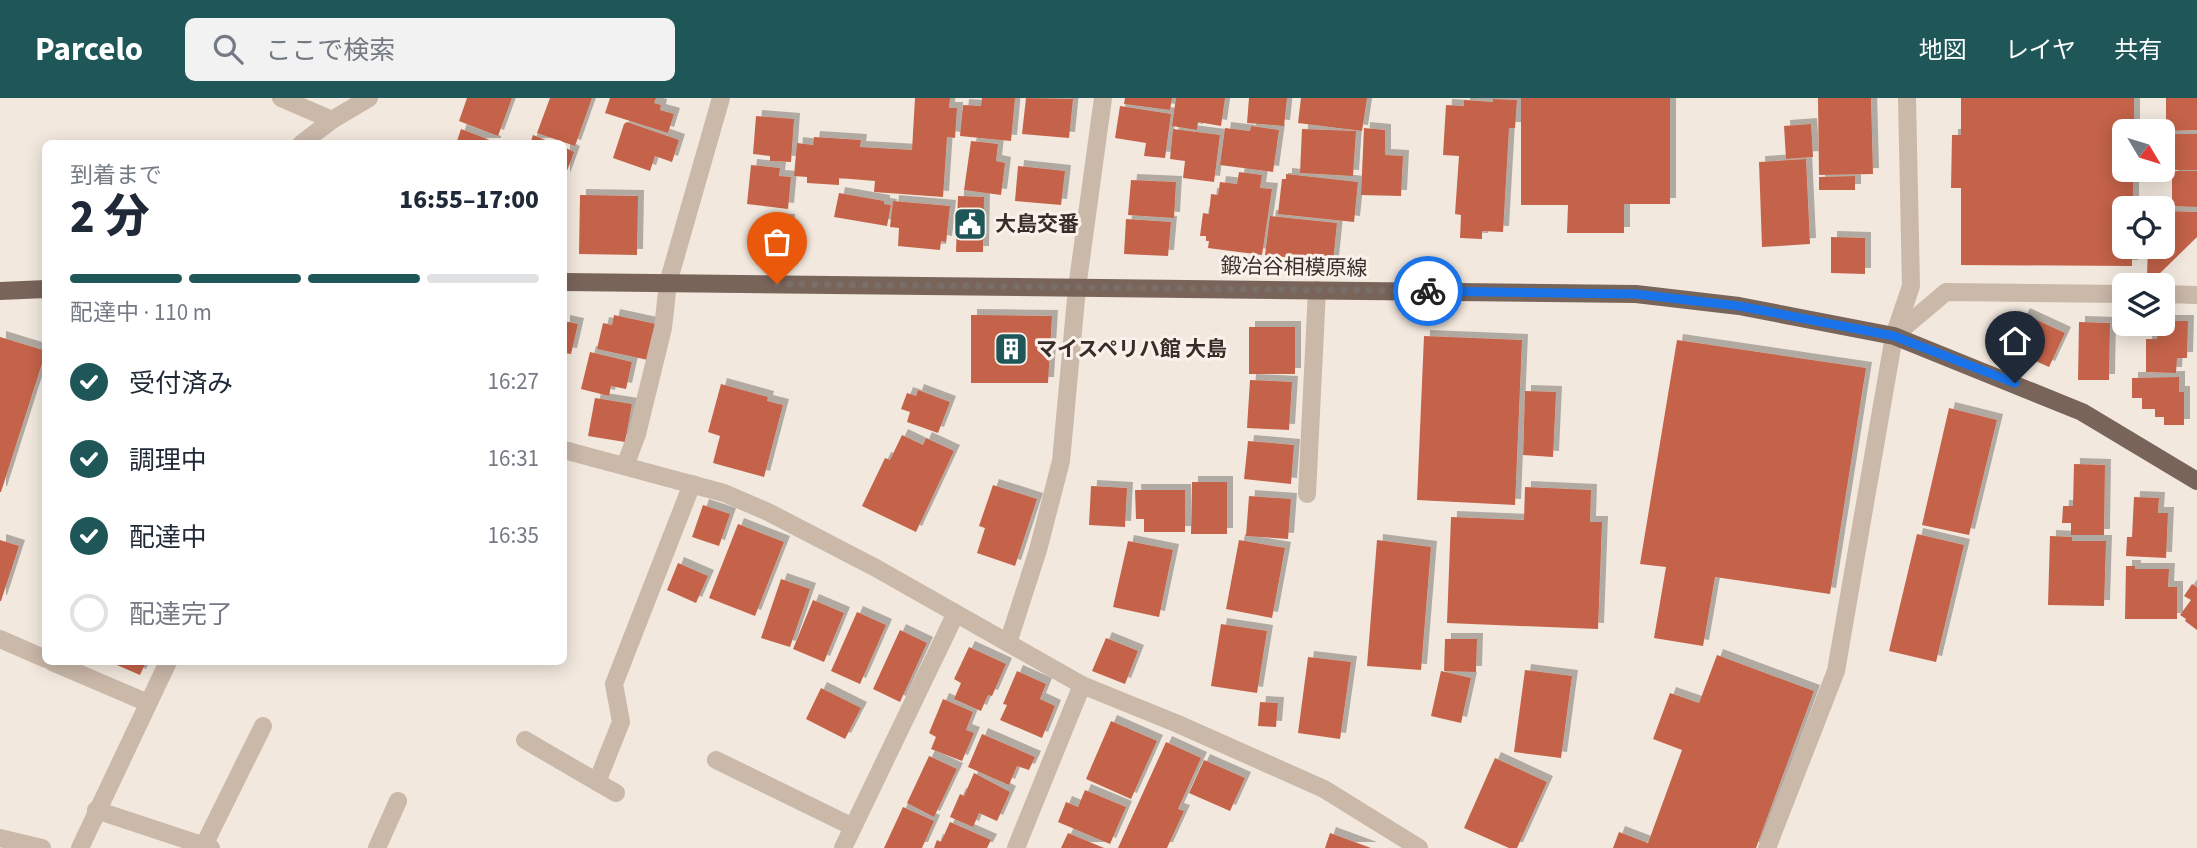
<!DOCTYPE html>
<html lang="ja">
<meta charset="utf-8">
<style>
:root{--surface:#fff;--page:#f2f2f3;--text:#1f2937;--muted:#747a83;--line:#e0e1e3;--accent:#1f5759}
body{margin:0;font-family:"Source Sans 3","Noto Sans JP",sans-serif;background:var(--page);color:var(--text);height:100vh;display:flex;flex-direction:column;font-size:26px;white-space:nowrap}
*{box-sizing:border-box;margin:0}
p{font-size:23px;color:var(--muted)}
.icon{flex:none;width:38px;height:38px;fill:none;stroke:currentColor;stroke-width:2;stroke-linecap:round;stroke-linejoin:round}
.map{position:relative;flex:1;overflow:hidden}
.panel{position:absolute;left:42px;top:42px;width:525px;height:525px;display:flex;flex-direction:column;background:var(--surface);border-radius:10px;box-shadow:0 4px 18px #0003}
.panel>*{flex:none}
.needle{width:46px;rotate:128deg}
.controls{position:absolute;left:2112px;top:21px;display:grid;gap:14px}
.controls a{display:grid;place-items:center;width:63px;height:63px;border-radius:10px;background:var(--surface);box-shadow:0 4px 18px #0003;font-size:35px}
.pin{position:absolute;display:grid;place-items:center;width:60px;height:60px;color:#fff;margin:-72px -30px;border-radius:50% 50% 50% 0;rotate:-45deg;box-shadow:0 0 7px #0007}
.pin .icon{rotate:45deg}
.courier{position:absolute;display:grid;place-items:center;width:70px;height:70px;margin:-35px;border:5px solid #1a73e8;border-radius:50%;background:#fff;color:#222;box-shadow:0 2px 9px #0007}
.overview em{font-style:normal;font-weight:800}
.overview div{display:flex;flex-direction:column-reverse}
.overview{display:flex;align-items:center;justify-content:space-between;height:119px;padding:0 28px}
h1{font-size:46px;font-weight:800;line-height:52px}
.bar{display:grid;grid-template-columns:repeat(4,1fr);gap:10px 7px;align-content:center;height:84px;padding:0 28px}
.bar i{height:9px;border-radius:5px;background:var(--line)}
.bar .active{background:var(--accent)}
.bar p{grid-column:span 4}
ol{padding:0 28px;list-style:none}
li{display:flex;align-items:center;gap:21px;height:77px}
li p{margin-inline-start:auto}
li .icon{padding:7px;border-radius:50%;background:var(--accent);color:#fff;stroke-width:4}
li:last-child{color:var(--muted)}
li i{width:38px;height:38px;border:4px solid var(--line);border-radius:50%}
header{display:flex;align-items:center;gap:42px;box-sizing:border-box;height:98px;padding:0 35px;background:var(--accent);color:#fff}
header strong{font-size:33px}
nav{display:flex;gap:38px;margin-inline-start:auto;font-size:24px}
.search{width:490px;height:63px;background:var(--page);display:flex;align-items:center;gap:18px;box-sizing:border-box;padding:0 24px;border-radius:10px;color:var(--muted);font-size:26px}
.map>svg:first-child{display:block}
</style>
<header>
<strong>Parcelo</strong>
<div class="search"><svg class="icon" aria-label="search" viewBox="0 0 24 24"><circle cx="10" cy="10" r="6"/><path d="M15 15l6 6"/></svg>ここで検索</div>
<nav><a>地図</a><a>レイヤ</a><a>共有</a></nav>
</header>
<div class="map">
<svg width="2197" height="750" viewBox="0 0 2197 750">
<defs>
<filter id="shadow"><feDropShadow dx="6" dy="-6" stdDeviation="0" flood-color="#0004"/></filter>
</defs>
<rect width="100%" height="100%" fill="#f2e8de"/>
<!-- building -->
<g fill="#c46449" filter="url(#shadow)">
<path d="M467 0H512L498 38 459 23Z"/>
<path d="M550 0H592L575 48 537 35Z"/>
<path d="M610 0H656L654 5 661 7 660 12 674 16 668 35 605 15Z"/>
<path d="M915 0H950L949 10H957L955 40 947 39 943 99 874 94 875 83 839 80V87L807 85V79L794 78 797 45 813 47 814 39 861 42 860 49 912 52Z"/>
<path d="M982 0H1015L1011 43 960 38 963 7 981 8Z"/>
<path d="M1026 0 1073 1 1069 40 1022 36Z"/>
<path d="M1125 0H1172L1170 12 1124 6Z"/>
<path d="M1176 0H1225L1221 28 1198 24 1197 32 1172 28Z"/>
<path d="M1249 0H1287L1284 28 1247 25Z"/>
<path d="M1301 0H1367L1362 33 1298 25Z"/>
<path d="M1521 0H1670V106H1624V135H1567L1568 107H1521Z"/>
<path d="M1818 0H1871L1873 76 1819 77Z"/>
<path d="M1961 0H2134V33H2124V72H2133V110H2124V149H2132V168L1961 167V90H1951L1952 37H1961Z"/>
<path d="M2166 0H2197V32L2166 33Z"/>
<path d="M1493 1 1517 2 1515 30H1509L1503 134 1482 133V141L1460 140 1461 117 1455 116 1459 58 1443 57 1446 7 1464 8V2L1493 4Z"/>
<path d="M1120 8 1171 16 1165 60 1144 58 1146 45 1115 40Z"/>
<path d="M756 18 794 21 791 64 770 63V58L753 56Z"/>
<path d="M627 24 679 42 672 64 655 58 650 73 613 60 624 26Z"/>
<path d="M1811 26 1813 59 1786 61 1784 28Z"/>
<path d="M1251 28 1279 32 1273 74 1220 67 1225 30 1250 33Z"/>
<path d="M1364 30 1385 32V57L1403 58 1401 98 1361 97Z"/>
<path d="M461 31 495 44V46H456Z"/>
<path d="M1173 31 1220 37 1214 84 1183 80 1185 63 1170 61Z"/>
<path d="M1302 31 1356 33 1353 78 1300 75Z"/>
<rect x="2163" y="36" width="34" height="36"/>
<path d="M533 37 553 45V46H530Z"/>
<path d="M971 43 998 46 996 63 1005 65 1001 97 964 92Z"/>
<path d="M564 49 574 54 564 81Z"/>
<path d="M1806 61 1810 146 1762 149 1759 64Z"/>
<path d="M751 67 780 70 779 78 791 79 788 111 747 106Z"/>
<path d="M1018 68 1065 73 1061 107 1015 103Z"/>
<path d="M2172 73H2197V109L2172 108Z"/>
<path d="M1239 74 1262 77 1260 90 1272 91 1262 157 1208 150 1209 143H1206V138H1200L1203 115 1209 116 1211 96 1218 97 1220 84 1237 86Z"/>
<path d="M1286 76 1358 84 1354 124 1278 116 1282 81H1286Z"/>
<path d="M1855 78V92H1819V79Z"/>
<path d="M1131 82 1176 84 1174 120 1128 117Z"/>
<path d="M839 95 884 103V106L891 107 887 128 834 119Z"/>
<path d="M580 97 638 98 637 157 579 156Z"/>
<path d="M958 98 984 99 983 154H956Z"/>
<path d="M893 103 950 108 946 144 941 143 940 152 898 148 899 130 890 129Z"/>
<path d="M2163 113 2197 114V139L2157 178H2147L2148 149H2163Z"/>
<path d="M1270 118 1337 125 1333 164 1265 157Z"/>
<path d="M768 121 789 122 787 158 766 157Z"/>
<path d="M1126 121 1171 124 1168 158 1124 156Z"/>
<path d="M1831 139 1865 140V176L1831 175Z"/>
<path d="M2024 216 2065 235 2049 269 2007 250Z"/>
<path d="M614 217 656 226 648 262 597 251 603 225 612 227Z"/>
<path d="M971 217 1052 218 1048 285H971Z"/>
<path d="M564 223 578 226 571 256 564 255Z"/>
<path d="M2163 223H2188L2187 260H2177L2176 275 2146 274V241H2157L2158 226H2163Z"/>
<path d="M2079 224 2110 225 2109 282H2078Z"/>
<rect x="1249" y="229" width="46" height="47"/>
<path d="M1424 238 1522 242 1515 407 1417 402Z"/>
<path d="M0 239 46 253 1 394H0Z"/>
<path d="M1677 242 1866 270 1830 496 1715 479 1703 548 1654 540 1666 469 1640 466Z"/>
<path d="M590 254 632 264 626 291 611 288 609 298 581 291Z"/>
<path d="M2179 279V294H2184V327H2164V319H2155V311H2142V300H2132V280Z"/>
<path d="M1250 282 1292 284 1289 332 1247 330Z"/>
<path d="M721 286 768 299 767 303 783 307 764 379 713 365 720 338 708 334Z"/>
<path d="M918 292 950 304 938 335 907 324 910 314 901 311 907 295 916 298Z"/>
<path d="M1525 293 1556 294 1553 359 1523 357Z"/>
<path d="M595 300 632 306 625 344 588 338Z"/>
<path d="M1949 310 1997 322 1969 437 1922 427Z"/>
<path d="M902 337 923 347 926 340 954 353 916 434 862 408 885 360 890 362Z"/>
<path d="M1248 343 1294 347 1291 386 1244 381Z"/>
<path d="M2074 366 2105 367 2104 437H2071V425H2062L2063 408H2073Z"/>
<path d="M1192 384H1227V436H1191Z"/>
<path d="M993 387 1037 401 1015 468 977 455 985 430 979 428Z"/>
<path d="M1091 388 1127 390 1125 429 1089 427Z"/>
<path d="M1525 389 1591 392 1590 424H1602L1598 531 1447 525 1451 419 1524 422Z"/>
<path d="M1135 392H1185V434H1144V421H1136Z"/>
<path d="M1249 398 1291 401 1288 441 1246 438Z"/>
<path d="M2134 399 2159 400 2158 415H2168L2166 460 2126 458 2127 439H2132Z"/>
<path d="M703 407 730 416 719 448 692 439Z"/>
<path d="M738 426 784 444 755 518 709 500Z"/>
<path d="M1917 436 1964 447 1936 564 1889 553Z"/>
<path d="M2050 438 2072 439V443H2106L2104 508 2048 507Z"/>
<path d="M0 442 19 448 1 503H0Z"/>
<path d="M1239 442 1285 450 1272 520 1226 511Z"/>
<path d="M1377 442 1431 449 1421 572 1367 568Z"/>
<path d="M1128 443 1173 452 1159 519 1113 509Z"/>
<path d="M678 465 708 478 696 505 667 492Z"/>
<path d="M2126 468H2135V471H2169L2168 489H2177V521H2125Z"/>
<path d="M781 481 810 491 790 549 761 540Z"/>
<path d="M2192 486 2197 489V532L2185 523 2186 521 2180 517 2191 502 2184 498Z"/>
<path d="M813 502 844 515 824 564 793 551Z"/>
<path d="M857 514 886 527 860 586 831 573Z"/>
<path d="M1221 526 1267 533 1257 595 1211 588Z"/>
<path d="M900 532 927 545 900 604 873 591Z"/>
<path d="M1106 540 1138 553 1125 586 1092 573Z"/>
<path d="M1445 541H1477L1476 574 1444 573Z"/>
<path d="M969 549 1006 566 992 598 988 597 981 613 954 601 961 585 954 581Z"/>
<path d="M1717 557 1814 593 1756 750H1613L1619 734 1648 745 1682 652 1653 641 1670 595 1699 605Z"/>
<path d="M1308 559 1351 564 1340 641 1298 635Z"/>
<path d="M110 564H146L140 577Z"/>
<path d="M1525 572 1572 578 1561 660 1514 654Z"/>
<path d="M1017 573 1046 586 1040 601 1055 608 1042 640 1000 622 1007 607 1003 606Z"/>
<path d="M1441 573 1471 580 1461 625 1431 618Z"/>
<path d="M821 590 861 610 845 641 806 621Z"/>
<path d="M943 601 973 614 966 632 974 635 962 663 931 651 936 639 929 635Z"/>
<path d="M1260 604 1278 605 1276 629 1258 628Z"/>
<path d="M1111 623 1157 643 1131 701 1086 681Z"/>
<path d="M982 636 1035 659 1029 672 1017 668 1009 687 968 669Z"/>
<path d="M1166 644 1201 660 1178 711 1184 713 1167 750H1118Z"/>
<path d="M929 658 957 671 934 719 907 705Z"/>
<path d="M1495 660 1547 684 1517 750H1509L1464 730Z"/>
<path d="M1204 662 1245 680 1230 713 1189 695Z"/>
<path d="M974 675 1010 694 997 723 979 715 973 729 950 719 960 696 964 698Z"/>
<path d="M1085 692 1126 709 1110 746 1058 724 1066 704 1078 709Z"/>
<path d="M903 709 934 723 922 750H884Z"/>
<path d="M950 724 991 742 987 750H934L937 742 941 744Z"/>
<path d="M1068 735 1104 750H1061Z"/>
<path d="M1330 735 1371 750H1325Z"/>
</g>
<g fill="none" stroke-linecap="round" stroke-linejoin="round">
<!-- service -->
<g stroke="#cab8a9" stroke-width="18">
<path d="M1307 396 1317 192"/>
<path d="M525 642 616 695"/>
<path d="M716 662 853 729"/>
<path d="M204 747 263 628"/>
</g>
<!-- minor -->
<g stroke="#cab8a9" stroke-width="18">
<path d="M281 0 332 22"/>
<path d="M301 46 332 22 369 0"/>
<path d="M2163 196 2197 197"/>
<path d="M564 352 724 395 768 414 876 470 1082 587 1178 626 1324 691 1419 750"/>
<path d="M625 368 637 336 663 230 668 185 721 0"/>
<path d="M0 541 46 561"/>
<path d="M1008 545 1038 452 1061 363 1077 190 1103 0"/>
<path d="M52 564 148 605"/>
<path d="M597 684 621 624 614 586 692 386"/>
<path d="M96 712 211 750"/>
<path d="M0 740 42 750"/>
<path d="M80 750 168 564"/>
<path d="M377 750 398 703"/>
<path d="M843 750 955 517"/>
<path d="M1016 750 1082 587"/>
<path d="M1767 750 1836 573 1894 238 1946 194 2124 196"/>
</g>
<!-- tertiary -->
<path stroke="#cab8a9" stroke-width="18" d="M1894 238 1911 188 1907 0"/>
<!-- primary -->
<g stroke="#79645a" stroke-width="18">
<path d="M564 184 1636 196 1739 208 1894 238 2082 314 2197 383"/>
<path d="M0 193 46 191"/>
</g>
</g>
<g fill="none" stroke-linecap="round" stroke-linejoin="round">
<!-- done -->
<path stroke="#796e68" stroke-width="7" stroke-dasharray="0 12.6" d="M777 186 1428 193"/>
<!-- route -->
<path stroke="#1a73e8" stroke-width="9" d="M1428 193 1636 196 1739 208 1894 238 2015 285"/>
</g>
<!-- icons -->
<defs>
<symbol id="civic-square" viewBox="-11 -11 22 22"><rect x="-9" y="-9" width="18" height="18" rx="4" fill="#1f5759" stroke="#faf2ea"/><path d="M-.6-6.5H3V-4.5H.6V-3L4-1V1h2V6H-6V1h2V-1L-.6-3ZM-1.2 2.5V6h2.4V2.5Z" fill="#fff"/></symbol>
<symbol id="building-square" viewBox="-11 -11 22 22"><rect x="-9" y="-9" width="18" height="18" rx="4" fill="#1f5759" stroke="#faf2ea"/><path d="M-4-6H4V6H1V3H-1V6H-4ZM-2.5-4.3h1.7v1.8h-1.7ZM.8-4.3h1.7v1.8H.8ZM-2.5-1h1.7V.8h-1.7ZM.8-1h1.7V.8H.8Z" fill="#fff"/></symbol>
</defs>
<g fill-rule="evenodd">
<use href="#civic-square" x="951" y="107" width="38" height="38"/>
<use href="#building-square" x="992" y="232" width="38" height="38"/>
</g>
<g text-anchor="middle" stroke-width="6" stroke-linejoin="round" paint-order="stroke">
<!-- poi labels -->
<g font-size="21" font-weight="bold" fill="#382d29" stroke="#faf2ea" text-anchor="start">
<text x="995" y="133">大島交番</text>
<text x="1036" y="258">マイスペリハ館 大島</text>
</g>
<!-- street labels -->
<g font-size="21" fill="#382d29" stroke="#faf2ea">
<text transform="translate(1294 169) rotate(1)" y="7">鍛冶谷相模原線</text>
</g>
</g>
</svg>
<div class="controls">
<a><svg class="needle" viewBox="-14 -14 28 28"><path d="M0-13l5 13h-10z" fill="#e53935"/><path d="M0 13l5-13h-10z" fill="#747a83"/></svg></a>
<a><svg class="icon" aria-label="locate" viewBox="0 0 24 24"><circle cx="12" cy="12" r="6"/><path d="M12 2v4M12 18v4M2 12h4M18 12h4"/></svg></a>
<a><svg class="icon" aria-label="layers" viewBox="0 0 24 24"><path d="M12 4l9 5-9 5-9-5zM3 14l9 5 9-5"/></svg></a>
</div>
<div class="pin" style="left:777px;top:186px;background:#ea580c"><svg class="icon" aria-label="bag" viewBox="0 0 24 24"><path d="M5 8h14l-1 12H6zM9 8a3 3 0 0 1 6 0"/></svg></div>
<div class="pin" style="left:2015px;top:285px;background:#1f2937"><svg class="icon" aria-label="home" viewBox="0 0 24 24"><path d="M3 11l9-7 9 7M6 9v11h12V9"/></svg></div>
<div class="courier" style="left:1428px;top:193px"><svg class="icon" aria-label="bike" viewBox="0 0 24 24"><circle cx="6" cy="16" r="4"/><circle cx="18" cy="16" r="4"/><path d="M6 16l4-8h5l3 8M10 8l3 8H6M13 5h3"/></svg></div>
<section class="panel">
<div class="overview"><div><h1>2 分</h1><p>到着まで</p></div><em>16:55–17:00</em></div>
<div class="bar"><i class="active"></i><i class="active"></i><i class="active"></i><i></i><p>配達中 · 110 m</p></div>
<ol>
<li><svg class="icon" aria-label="check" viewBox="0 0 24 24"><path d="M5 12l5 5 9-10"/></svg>受付済み<p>16:27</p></li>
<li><svg class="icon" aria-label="check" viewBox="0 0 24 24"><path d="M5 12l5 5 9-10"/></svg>調理中<p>16:31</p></li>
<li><svg class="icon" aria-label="check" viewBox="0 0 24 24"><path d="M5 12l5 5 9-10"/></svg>配達中<p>16:35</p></li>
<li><i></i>配達完了</li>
</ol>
</section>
</div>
